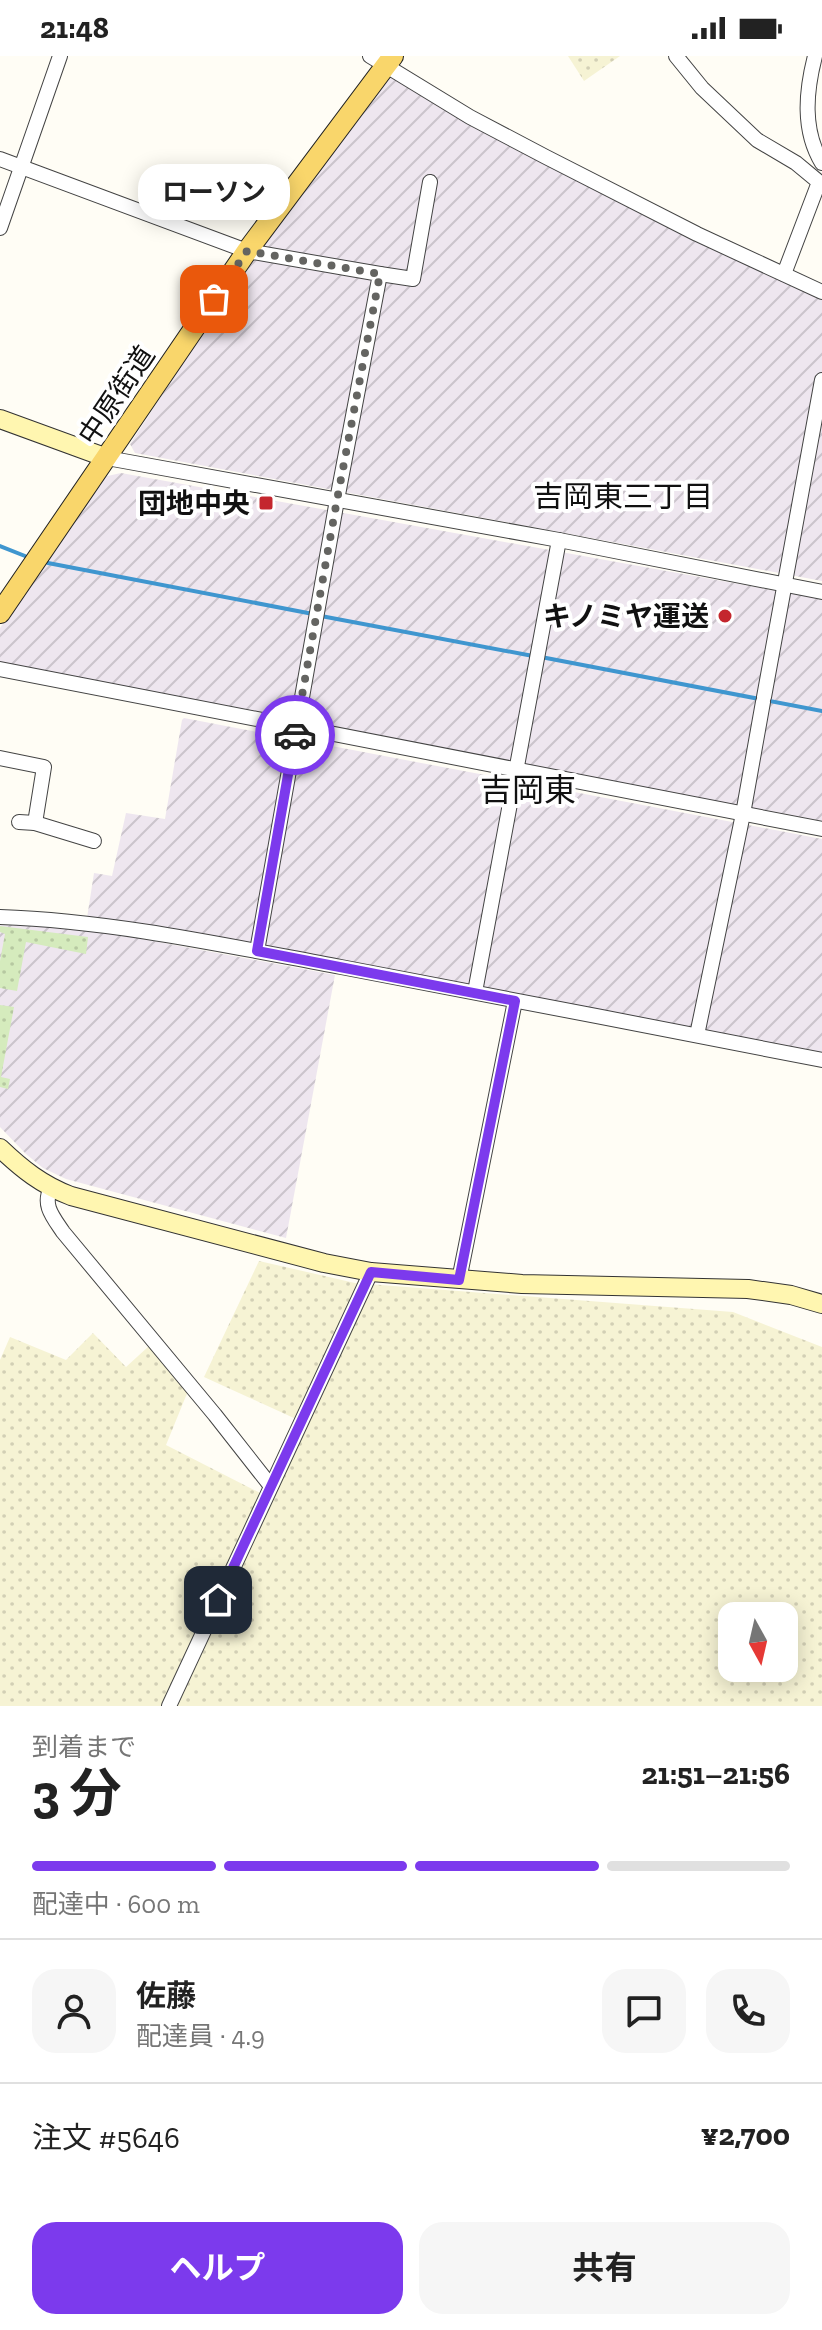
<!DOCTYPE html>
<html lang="ja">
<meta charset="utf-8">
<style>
:root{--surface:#fff;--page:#f6f6f6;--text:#222;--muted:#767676;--line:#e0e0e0;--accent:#7c3aed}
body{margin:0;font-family:"Zilla Slab","Noto Sans JP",serif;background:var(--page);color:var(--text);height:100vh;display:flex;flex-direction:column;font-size:30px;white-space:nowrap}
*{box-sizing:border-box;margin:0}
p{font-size:26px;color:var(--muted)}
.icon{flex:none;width:44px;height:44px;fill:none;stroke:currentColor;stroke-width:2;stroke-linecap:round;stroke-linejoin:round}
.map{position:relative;height:1650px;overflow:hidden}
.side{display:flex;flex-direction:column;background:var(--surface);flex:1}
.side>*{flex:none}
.needle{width:52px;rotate:172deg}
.buttons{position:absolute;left:718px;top:1546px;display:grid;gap:16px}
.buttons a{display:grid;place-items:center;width:80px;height:80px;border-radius:16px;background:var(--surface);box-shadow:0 4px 20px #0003;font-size:40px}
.pin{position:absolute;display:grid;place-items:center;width:68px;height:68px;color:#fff;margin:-34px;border-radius:16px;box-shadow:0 4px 12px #0006}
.courier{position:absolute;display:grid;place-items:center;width:80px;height:80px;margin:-40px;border:6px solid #7c3aed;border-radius:50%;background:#fff;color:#222;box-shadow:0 2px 10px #0007}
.bubble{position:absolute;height:56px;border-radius:24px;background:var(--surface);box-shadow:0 4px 20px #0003;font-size:26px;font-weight:700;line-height:56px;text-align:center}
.head em{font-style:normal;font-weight:700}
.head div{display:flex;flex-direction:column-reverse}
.head{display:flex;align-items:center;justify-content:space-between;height:136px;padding:0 32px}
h1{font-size:52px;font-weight:700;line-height:60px}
.bar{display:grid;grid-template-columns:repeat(4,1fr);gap:12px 8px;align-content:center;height:96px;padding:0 32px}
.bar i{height:10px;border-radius:6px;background:var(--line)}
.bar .active{background:var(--accent)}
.bar p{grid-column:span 4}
.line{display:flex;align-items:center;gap:20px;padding:0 32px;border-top:2px solid var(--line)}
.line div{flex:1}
.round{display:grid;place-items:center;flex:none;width:84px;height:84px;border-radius:24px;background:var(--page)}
.button{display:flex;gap:16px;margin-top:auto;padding:16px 32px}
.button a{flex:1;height:92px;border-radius:24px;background:var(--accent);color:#fff;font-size:32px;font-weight:700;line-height:92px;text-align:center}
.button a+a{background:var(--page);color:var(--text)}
.status{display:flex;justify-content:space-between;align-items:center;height:56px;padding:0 40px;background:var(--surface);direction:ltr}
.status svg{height:22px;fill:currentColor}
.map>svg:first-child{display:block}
</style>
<div class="status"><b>21:48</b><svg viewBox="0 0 49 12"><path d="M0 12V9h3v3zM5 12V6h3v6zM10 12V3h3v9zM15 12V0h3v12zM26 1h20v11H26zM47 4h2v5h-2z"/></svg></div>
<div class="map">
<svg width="822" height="1650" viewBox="0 0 822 1650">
<defs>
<pattern id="industrial-furrows" width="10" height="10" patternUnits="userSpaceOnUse" patternTransform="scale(2)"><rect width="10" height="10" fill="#eee6ef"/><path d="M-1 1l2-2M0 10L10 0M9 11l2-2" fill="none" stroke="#cbc4cc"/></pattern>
<pattern id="farmland-dots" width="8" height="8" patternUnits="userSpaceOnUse" patternTransform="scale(2)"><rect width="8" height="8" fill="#f6f3d4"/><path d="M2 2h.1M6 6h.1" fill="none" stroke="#d2cfb5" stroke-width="1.8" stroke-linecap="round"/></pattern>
<pattern id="grass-dots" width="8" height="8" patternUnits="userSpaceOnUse" patternTransform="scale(2)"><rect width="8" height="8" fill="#d5ebbd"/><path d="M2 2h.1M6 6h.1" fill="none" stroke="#b6c8a1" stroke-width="1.8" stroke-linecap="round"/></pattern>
</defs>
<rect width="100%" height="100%" fill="#fffdf5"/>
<!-- industrial -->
<g fill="url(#industrial-furrows)">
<path d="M390 18 822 238V525L135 397 130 388 261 188Z"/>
<path d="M121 417 822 543V765L0 608V572L103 421Z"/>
<path d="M184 662 822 783V999L87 862 94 817 112 820 126 757 165 763 182 664Z"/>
<path d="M0 865 68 869 335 919 286 1182 66 1123 43 1112 26 1098 0 1071Z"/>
</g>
<!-- farmland -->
<g fill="url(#farmland-dots)" fill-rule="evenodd">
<path d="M568 0H620L584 25Z"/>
<path d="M259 1205 355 1227 733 1256 822 1291V1650H0V1304L10 1281 66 1304 93 1277 126 1311 149 1290 188 1335 166 1389 268 1441 296 1363 204 1321ZM732 1560H784V1612H732Z"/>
</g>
<!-- grass -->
<g fill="url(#grass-dots)">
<path d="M0 870 88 881 86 898 26 886 17 935 0 932V905L5 878 0 876Z"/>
<path d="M0 949 14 951 1 1021 10 1023 8 1033 0 1031Z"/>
</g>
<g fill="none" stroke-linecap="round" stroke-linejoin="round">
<!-- stream -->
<g stroke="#3f96cf" stroke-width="4">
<path d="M0 490 25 500"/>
<path d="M48 507 313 558"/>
<path d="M321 560 533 600"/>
<path d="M541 601 822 655"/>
</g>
<defs>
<g id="street">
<path d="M370 0 470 61 546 101 697 178 822 236"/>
<path d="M676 0 702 32 757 84 796 107 819 126 784 218"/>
<path d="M815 0C806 35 802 74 822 107"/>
<path d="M0 103 247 195 380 218 337 444 257 895"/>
<path d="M0 172 60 0"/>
<path d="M380 218 413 223 430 126"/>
<path d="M107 402 559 484 822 536"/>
<path d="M0 613 822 773"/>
<path d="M764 641 822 324"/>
<path d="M0 702 44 711 35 767"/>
<path d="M19 766 35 767 94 785"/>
<path d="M0 861C114 865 228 890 341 911 501 941 662 973 822 1004"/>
<path d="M475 936 559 484"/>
<path d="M697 979 743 758 763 646"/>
<path d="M51 1132C42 1149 53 1161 63 1176L215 1359 270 1429"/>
<path d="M459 1224 515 945"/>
<path d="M169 1650 371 1216"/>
</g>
<g id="secondary">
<path d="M0 363 107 402"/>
<path d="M0 1092C22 1113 42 1129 71 1140L324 1207 371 1216 522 1228 748 1233 791 1239 822 1248"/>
</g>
<path id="primary" d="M0 557 247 195 393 0"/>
</defs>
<!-- street casing -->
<use href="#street" stroke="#444" stroke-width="16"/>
<!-- secondary casing -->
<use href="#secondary" stroke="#333" stroke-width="20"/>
<!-- primary casing -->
<use href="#primary" stroke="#222" stroke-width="22"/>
<!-- street -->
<use href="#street" stroke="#fff" stroke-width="14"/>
<!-- secondary -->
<use href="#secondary" stroke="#fff6b0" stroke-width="18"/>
<!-- primary -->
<use href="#primary" stroke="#f9d66b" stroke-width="20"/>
</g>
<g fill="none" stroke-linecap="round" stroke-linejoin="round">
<!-- done -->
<path stroke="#646461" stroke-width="8" stroke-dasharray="0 14.4" d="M214 243 247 195 380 218 337 444 295 679"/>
<!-- route -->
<path stroke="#7c3aed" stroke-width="10" d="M218 1544 371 1216 459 1224 515 945 257 895 295 679"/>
</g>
<!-- markers -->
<g fill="#c4262e" stroke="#fff" stroke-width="3">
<rect x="258" y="439" width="16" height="16" rx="4"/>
<circle cx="725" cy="560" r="8"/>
</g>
<g text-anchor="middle" stroke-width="8" stroke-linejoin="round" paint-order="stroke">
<!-- street labels -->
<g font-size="28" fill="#111" stroke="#fff">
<text transform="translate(116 339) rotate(-56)" y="10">中原街道</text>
</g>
<!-- poi labels -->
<g font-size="28" font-weight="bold" fill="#111" stroke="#fff" text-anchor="end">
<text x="250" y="457">団地中央</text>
<text x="709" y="570">キノミヤ運送</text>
</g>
<!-- neighbourhood labels -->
<g font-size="30" fill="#111" stroke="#fff">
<text x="623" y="451">吉岡東三丁目</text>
</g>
<!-- quarter labels -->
<g font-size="32" fill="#111" stroke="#fff">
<text x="528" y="745">吉岡東</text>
</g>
</g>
</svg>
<div class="buttons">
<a><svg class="needle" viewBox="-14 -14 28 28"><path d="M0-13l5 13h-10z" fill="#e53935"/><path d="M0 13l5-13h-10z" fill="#767676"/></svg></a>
</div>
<div class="pin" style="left:214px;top:243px;background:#ea580c"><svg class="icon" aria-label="bag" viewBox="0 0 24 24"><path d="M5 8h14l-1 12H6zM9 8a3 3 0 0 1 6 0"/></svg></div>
<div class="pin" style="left:218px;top:1544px;background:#1f2937"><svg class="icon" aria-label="home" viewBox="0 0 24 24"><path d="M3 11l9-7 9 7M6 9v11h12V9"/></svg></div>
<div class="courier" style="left:295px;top:679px"><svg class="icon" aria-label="car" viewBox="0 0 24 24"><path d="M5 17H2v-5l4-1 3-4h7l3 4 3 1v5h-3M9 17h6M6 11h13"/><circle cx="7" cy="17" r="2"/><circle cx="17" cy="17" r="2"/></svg></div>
<div class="bubble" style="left:138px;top:108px;width:152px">ローソン</div>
</div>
<section class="side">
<div class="head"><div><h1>3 分</h1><p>到着まで</p></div><em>21:51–21:56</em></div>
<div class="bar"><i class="active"></i><i class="active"></i><i class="active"></i><i></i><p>配達中 · 600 m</p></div>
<div class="line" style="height:144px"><a class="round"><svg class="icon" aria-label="person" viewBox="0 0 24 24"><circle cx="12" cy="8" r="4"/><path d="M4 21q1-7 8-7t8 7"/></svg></a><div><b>佐藤</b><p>配達員 · 4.9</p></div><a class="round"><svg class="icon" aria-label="chat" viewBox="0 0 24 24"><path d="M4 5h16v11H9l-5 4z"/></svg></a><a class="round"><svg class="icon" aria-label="phone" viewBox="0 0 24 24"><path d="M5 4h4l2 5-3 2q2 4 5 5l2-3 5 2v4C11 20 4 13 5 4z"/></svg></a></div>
<div class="line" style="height:104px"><div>注文 #5646</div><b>¥2,700</b></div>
<div class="button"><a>ヘルプ</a><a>共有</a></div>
</section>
